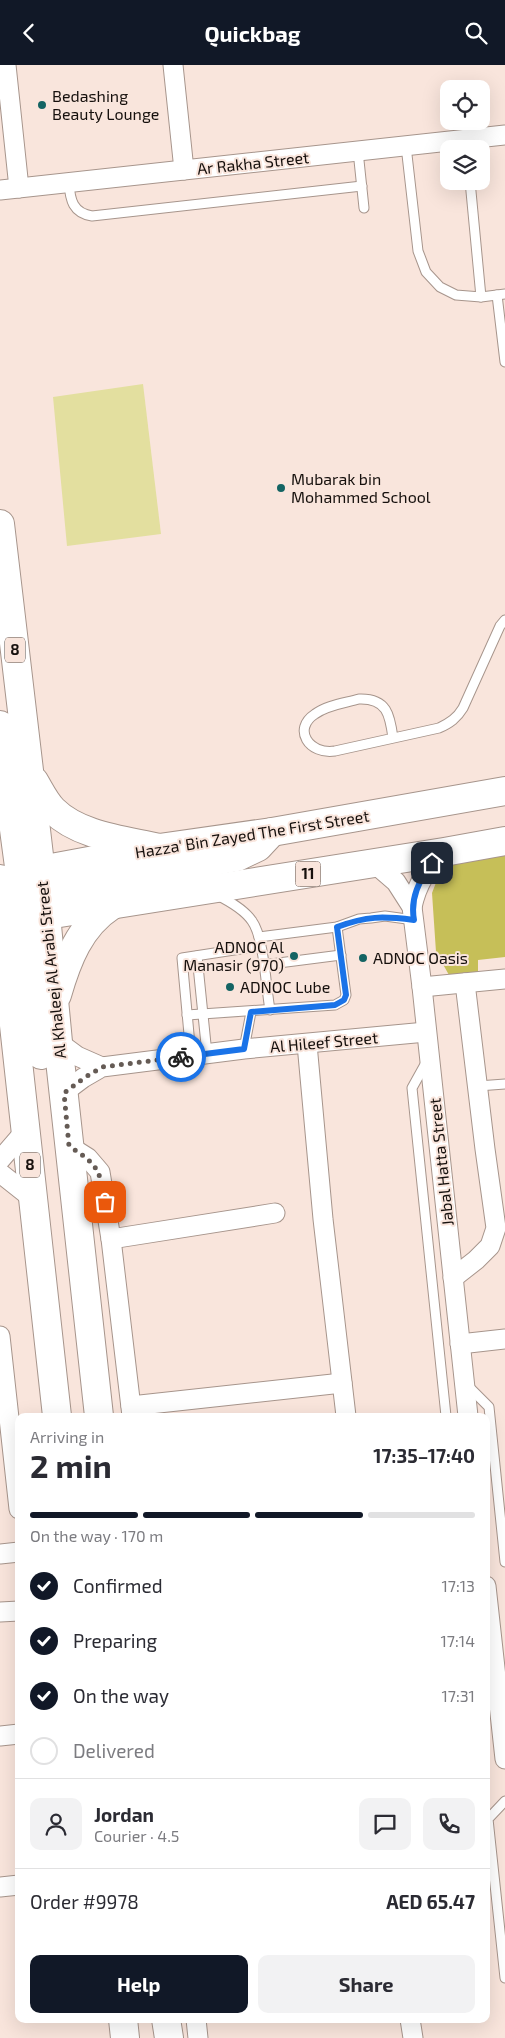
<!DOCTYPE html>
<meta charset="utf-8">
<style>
:root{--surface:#fff;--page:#f2f2f3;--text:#2b2b33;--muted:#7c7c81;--line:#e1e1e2;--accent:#111827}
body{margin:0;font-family:"Exo 2",sans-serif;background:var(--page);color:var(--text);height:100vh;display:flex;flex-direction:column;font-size:19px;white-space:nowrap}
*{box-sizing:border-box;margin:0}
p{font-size:16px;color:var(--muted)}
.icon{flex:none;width:28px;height:28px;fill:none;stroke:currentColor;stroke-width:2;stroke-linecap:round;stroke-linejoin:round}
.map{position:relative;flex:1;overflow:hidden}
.details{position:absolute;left:15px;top:1348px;width:475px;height:610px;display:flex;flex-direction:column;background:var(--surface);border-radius:10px;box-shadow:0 5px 20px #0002}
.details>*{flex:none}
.controls{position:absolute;left:440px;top:15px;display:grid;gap:10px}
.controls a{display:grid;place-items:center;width:50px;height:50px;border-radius:10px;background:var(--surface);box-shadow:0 5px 20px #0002;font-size:25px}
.pin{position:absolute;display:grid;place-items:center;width:42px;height:42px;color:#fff;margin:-21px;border-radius:10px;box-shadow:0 2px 8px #0006}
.courier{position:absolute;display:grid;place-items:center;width:50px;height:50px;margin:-25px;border:4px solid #1a73e8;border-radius:50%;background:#fff;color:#222;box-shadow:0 1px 6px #0007}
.summary em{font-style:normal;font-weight:700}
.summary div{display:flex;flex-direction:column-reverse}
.summary{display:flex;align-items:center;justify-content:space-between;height:85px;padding:0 15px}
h1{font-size:32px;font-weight:700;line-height:38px}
.bar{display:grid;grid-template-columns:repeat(4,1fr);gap:8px 5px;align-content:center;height:60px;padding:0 15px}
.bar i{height:6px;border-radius:4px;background:var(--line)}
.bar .on{background:var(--accent)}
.bar p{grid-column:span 4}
.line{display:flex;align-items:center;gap:12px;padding:0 15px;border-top:1px solid var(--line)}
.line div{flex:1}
.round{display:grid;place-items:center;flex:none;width:52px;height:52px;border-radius:10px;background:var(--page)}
ol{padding:0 15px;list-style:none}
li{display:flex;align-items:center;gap:15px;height:55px}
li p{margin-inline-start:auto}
li .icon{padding:5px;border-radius:50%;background:var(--accent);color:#fff;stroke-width:4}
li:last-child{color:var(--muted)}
li i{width:28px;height:28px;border:2px solid var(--line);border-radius:50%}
.cta{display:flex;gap:10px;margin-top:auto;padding:10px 15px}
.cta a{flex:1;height:58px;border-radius:10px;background:var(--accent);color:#fff;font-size:20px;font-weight:700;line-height:58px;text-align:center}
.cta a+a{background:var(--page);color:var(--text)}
header{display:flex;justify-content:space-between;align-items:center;height:65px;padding:0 15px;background:var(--accent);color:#fff;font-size:22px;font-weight:700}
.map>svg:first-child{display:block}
</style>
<header><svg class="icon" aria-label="back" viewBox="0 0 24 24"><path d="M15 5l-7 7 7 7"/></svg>Quickbag<svg class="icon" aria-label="search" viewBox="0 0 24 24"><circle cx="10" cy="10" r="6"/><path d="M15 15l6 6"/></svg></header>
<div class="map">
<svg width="505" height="1973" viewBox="0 0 505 1973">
<rect width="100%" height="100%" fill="#f9e5dc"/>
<!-- green -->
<path fill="#e3df9f" d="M143 319 161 469 67 481 53 332Z"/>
<!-- forest -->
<path fill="#c6bf58" d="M505 785V892L478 895V911L463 915 449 910 436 887 432 828 442 802 466 792Z"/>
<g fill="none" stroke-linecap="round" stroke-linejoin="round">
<defs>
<g id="service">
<path d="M406 81 418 186 426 207 440 222 456 230 481 232 505 229"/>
<path d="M358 86 364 143"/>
<path d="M470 116 481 232"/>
<path d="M69 118C70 135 73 148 92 151L362 121"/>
<path d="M497 230 505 297"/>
<path d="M393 673C390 650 387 633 359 634 345 638 327 640 315 649 292 664 309 690 335 686L439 663C450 658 457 653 463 643L500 561 505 555"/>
<path d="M217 830C229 836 244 844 252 856 264 872 266 923 270 945"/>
<path d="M259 872 337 862 359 854 371 853 385 851 414 855"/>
<path d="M197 891 207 989"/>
<path d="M263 900 341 890"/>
<path d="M187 950 335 940 344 935 346 930 337 862"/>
<path d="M244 984 251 947"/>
<path d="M191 991 182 893 260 881"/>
<path d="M427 996 412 1023 446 1351"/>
<path d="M478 1021 505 1019"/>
<path d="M467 1320 489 1342 505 1497"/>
<path d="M505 1736 488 1754 505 1913"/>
</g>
<g id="minor">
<path d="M6 0 19 123"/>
<path d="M173 0 184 105"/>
<path d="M0 125 505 70"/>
<path d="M374 798 396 817 412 842 422 922 468 1351"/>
<path d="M412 842C417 819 427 803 444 787"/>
<path d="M422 922 505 914"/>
<path d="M58 977 77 991 102 1002"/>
<path d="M307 979 323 1154 346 1351"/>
<path d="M63 1028 83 1013 102 1002 244 984 426 967"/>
<path d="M69 1081 88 1093 100 1107 111 1174 132 1351"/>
<path d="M0 1095 26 1065"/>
<path d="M0 1108 33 1134"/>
<path d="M111 1174 275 1148"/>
<path d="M453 1213 476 1195 490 1181 496 1163 485 1084 465 918"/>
<path d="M0 1271 19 1444"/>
<path d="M460 1279 505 1274"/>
<path d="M131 1341 342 1318"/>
<path d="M0 1489 19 1487"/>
<path d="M486 1521 505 1694"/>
<path d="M0 1547 19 1546"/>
<path d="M0 1671 19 1669"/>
<path d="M0 1822 19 1820"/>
<path d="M196 1954 198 1973"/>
<path d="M410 1954 413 1973"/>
</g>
<g id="primary">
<path d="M19 809 159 783 272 767 505 726"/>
<path d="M22 854 444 787 505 776"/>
</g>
<g id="trunk">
<path d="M0 459 46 850 58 977 99 1351"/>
<path d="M0 660 20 809 28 828 33 836"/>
<path d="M34 716C40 726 45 737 53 745 79 771 124 775 159 783"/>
<path d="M0 814 14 824 22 836 41 990"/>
<path d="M0 833 57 1351"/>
<path d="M3 858 14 842 36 828 237 792 258 782 272 767"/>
<path d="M57 930C67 895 80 861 111 841"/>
<path d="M123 1954 125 1973"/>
<path d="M166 1954 169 1973"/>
</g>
</defs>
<!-- service casing -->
<use href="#service" stroke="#a7958c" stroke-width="11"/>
<!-- minor casing -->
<use href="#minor" stroke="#a7958c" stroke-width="21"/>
<!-- primary casing -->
<use href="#primary" stroke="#a7958c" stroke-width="30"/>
<!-- trunk casing -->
<use href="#trunk" stroke="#a7958c" stroke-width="30"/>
<!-- service -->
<use href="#service" stroke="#fff" stroke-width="9"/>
<!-- minor -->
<use href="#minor" stroke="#fff" stroke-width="19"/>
<!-- primary -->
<use href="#primary" stroke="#fff" stroke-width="28"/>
<!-- trunk -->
<use href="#trunk" stroke="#fff" stroke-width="28"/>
</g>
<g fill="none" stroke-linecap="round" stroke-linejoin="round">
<!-- done -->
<path stroke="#655b55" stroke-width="5" stroke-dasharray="0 9" d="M105 1137C99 1103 99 1101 69 1081L64 1028 84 1013 102 1002 181 992"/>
<!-- route -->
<path stroke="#1a73e8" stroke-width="6" d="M181 992 244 984 251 947 335 940 344 935 346 930 337 862C367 851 382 851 414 855 410 833 419 816 432 798"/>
</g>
<!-- markers -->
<g fill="#146463" stroke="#f9e5dc" stroke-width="2">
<circle cx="42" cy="40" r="5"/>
<circle cx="281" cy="423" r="5"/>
<circle cx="294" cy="891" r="5"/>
<circle cx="363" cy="893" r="5"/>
<circle cx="230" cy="922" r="5"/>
</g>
<g text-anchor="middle" stroke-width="4" stroke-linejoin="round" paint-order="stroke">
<!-- shield labels -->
<g fill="#f9e5dc" stroke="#5a504b" stroke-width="1">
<rect x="5" y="572.5" width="20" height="25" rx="4"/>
<rect x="295.5" y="796.5" width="25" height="25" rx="4"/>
<rect x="20" y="1087.5" width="20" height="25" rx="4"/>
</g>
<g font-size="15" font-weight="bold" fill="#16100d">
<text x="15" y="590">8</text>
<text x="308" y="814">11</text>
<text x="30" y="1105">8</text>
</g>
<!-- poi labels -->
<g font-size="16" fill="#16100d" stroke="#f9e5dc" text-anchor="start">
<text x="52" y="37">Bedashing<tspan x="52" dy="18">Beauty Lounge</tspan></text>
<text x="291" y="420">Mubarak bin<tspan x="291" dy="18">Mohammed School</tspan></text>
<text x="284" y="888" text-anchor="end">ADNOC Al<tspan x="284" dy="18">Manasir (970)</tspan></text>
<text x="373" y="899">ADNOC Oasis</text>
<text x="240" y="928">ADNOC Lube</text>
</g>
<!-- street labels -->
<g font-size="16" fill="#16100d" stroke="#f9e5dc">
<text transform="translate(253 98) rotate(-6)" y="6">Ar Rakha Street</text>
<text transform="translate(252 769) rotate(-9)" y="6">Hazza' Bin Zayed The First Street</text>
<text transform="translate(51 905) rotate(-96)" y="6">Al Khaleej Al Arabi Street</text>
<text transform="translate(324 977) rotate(-5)" y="6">Al Hileef Street</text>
<text transform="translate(441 1097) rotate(-96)" y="6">Jabal Hatta Street</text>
</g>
</g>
</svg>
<div class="controls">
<a><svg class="icon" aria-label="locate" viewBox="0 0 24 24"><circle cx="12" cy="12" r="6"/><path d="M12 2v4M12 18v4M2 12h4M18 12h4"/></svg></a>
<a><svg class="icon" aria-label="layers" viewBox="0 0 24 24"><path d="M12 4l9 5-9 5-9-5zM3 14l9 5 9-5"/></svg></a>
</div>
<div class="pin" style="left:105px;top:1137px;background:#ea580c"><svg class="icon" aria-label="bag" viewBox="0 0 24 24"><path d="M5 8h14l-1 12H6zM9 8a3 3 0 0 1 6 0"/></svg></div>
<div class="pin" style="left:432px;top:798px;background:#1f2937"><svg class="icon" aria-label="home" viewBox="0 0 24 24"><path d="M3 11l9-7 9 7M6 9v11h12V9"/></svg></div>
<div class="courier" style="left:181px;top:992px"><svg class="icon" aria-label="bike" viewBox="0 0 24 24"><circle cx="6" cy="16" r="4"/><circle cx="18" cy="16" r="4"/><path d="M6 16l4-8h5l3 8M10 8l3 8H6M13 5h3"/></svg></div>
<section class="details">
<div class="summary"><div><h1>2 min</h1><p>Arriving in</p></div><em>17:35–17:40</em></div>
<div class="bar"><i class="on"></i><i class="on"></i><i class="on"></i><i></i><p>On the way · 170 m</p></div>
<ol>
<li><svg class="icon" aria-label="check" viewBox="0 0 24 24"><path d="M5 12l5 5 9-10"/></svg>Confirmed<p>17:13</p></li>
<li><svg class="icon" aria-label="check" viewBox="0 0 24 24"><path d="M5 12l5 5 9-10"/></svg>Preparing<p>17:14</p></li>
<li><svg class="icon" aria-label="check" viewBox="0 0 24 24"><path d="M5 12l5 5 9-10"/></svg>On the way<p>17:31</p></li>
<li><i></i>Delivered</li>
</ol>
<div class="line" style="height:90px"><a class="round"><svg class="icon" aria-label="person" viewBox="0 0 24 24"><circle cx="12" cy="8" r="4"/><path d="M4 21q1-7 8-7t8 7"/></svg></a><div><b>Jordan</b><p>Courier · 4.5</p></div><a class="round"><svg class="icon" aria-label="chat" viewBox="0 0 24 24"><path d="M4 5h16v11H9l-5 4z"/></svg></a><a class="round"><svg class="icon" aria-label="phone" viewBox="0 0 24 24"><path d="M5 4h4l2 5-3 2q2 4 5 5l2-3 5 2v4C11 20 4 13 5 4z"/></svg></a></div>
<div class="line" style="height:65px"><div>Order #9978</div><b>AED 65.47</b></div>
<div class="cta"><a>Help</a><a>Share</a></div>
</section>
</div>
